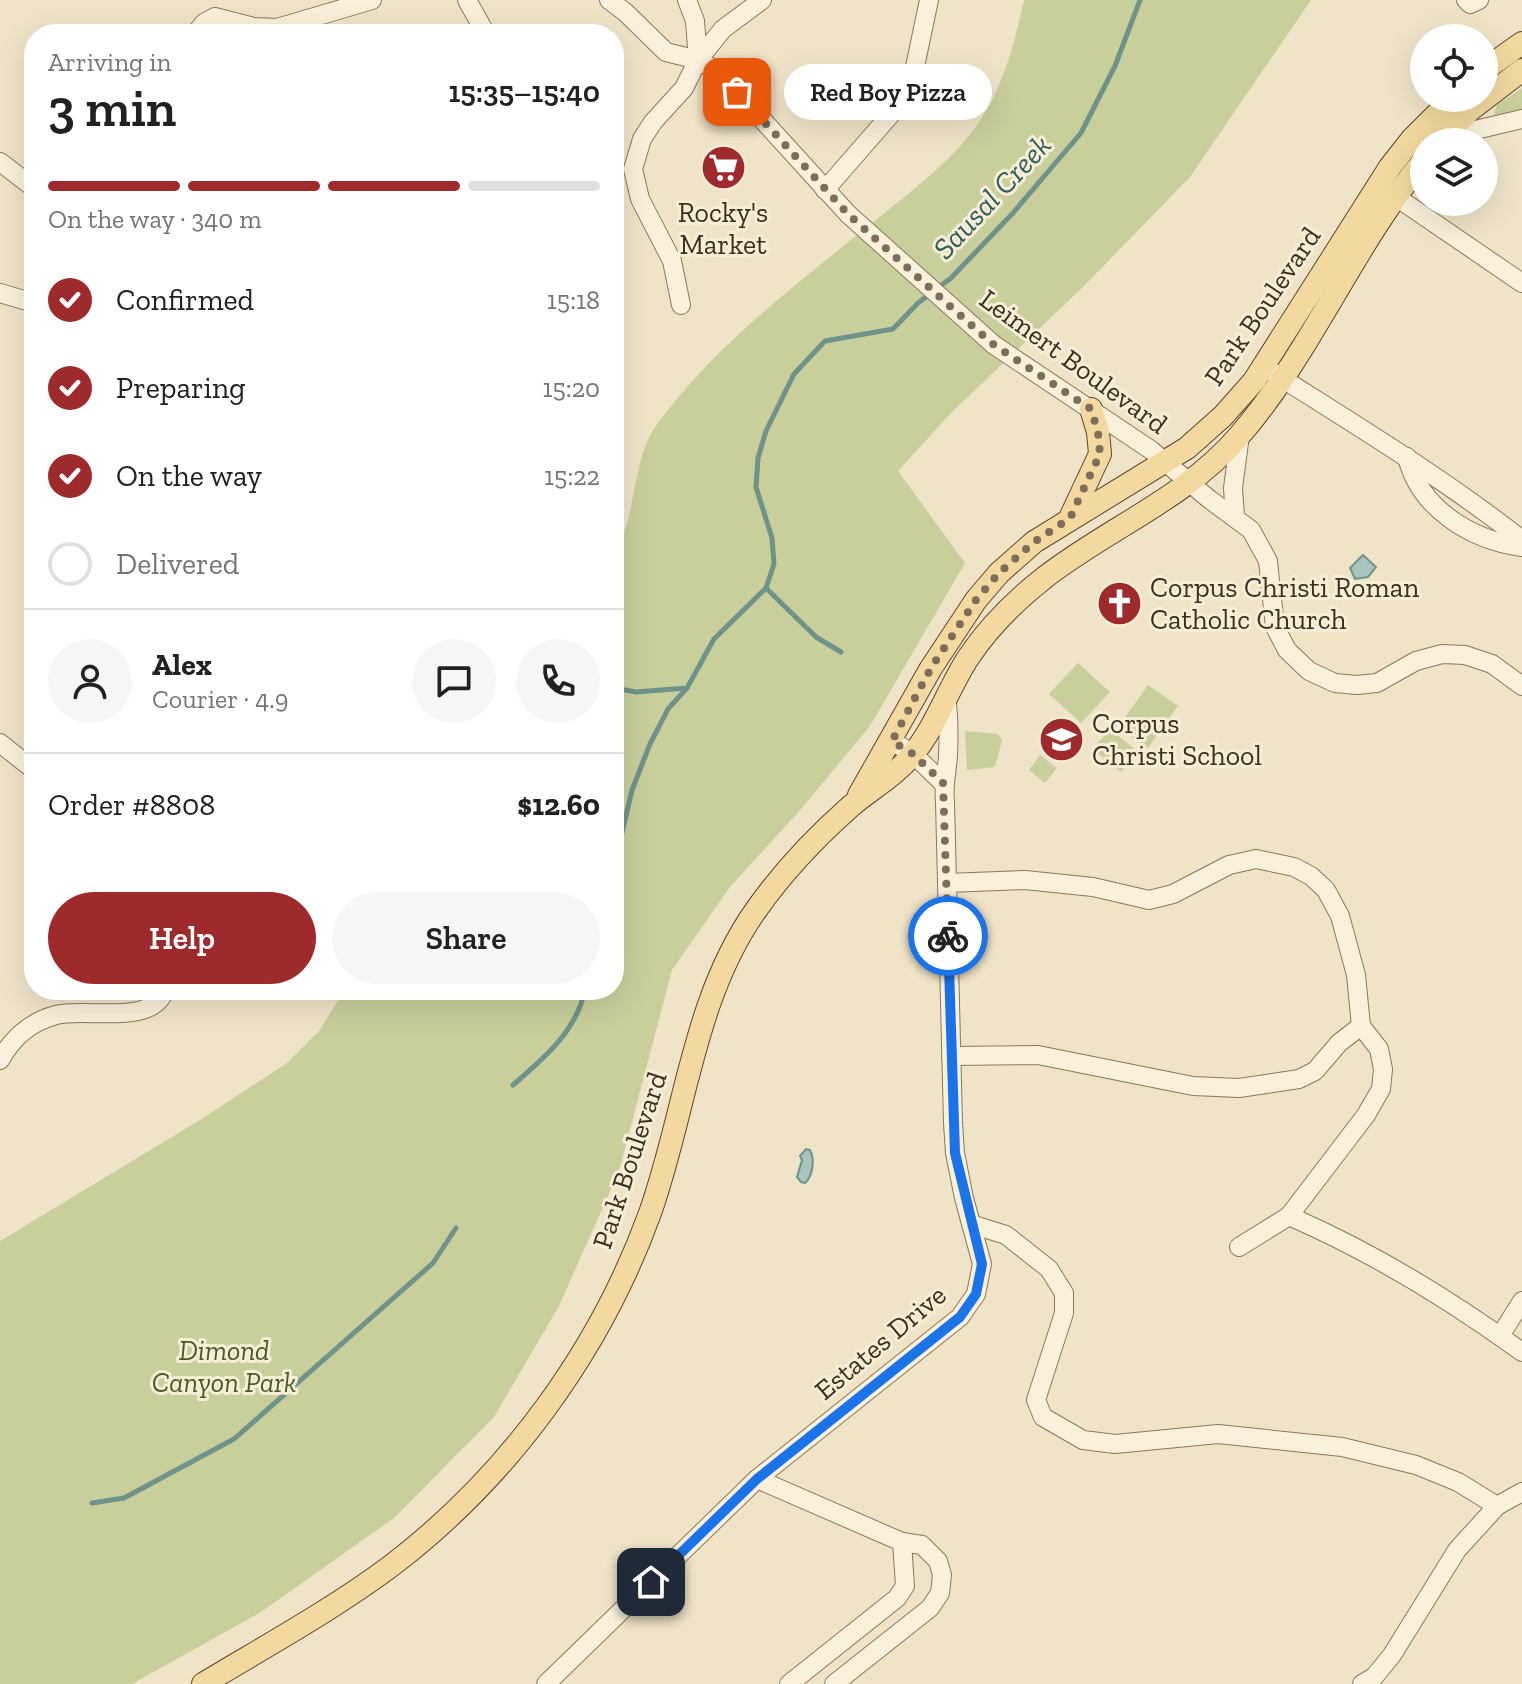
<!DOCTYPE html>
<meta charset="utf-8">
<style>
:root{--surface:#fff;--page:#f6f6f6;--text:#202124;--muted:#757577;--line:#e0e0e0;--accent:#9e2a2b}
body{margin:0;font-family:"Zilla Slab",serif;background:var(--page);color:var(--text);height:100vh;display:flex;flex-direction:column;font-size:30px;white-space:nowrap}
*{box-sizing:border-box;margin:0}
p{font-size:26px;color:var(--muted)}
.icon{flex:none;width:44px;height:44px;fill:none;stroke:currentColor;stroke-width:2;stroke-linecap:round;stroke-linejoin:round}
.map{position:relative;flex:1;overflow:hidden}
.sheet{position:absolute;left:24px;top:24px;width:600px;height:976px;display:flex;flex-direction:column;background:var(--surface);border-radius:32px;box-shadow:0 8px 32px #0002}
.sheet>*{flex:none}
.buttons{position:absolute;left:1410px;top:24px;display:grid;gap:16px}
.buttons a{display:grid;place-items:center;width:88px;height:88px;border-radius:50%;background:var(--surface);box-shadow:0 8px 32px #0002;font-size:40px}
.pin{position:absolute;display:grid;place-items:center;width:68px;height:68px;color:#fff;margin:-34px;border-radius:16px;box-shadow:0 4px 12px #0006}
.courier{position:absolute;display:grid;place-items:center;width:80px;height:80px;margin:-40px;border:6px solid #1a73e8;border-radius:50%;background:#fff;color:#222;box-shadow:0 2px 10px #0007}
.bubble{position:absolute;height:56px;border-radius:28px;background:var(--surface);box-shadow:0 8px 32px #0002;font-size:26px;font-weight:600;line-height:56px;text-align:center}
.summary em{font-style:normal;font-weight:600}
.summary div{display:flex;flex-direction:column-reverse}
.summary{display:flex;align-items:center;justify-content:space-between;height:136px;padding:0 24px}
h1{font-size:52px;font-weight:600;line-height:60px}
.bar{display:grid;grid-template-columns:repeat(4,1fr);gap:12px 8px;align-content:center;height:96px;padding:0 24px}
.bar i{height:10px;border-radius:6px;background:var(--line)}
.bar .current{background:var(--accent)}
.bar p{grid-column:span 4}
.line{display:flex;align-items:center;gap:20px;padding:0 24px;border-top:2px solid var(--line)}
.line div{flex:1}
.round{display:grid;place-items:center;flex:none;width:84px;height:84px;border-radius:42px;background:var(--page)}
ol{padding:0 24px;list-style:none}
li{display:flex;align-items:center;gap:24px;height:88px}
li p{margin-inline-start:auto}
li .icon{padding:8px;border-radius:50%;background:var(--accent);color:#fff;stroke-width:4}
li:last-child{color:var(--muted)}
li i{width:44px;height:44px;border:4px solid var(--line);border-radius:50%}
.primary-button{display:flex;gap:16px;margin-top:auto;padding:16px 24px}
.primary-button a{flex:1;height:92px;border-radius:48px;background:var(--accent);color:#fff;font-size:32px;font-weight:600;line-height:92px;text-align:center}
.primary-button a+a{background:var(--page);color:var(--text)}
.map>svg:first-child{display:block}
</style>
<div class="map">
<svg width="1522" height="1684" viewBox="0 0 1522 1684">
<rect width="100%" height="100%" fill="#f0e4c8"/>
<!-- green -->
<g fill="#c9cf9b">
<path d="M1024 0H1311L1190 177 1085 285 952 412 898 471 965 563 870 726 802 808 730 887 672 970 619 1171 559 1306 494 1417 394 1518 261 1612 132 1684H0V1241L200 1120 287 1063 319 1031 345 990H614V551C637 522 631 460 656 426 713 347 792 288 867 227 905 196 954 161 981 119 1004 84 1015 41 1024 0Z"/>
<path d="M1522 88V113L1497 118 1494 115 1497 105Z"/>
<path d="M1078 663 1110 692 1081 723 1049 694Z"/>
<path d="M1148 685 1178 706 1148 748 1118 727Z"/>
<path d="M1110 729 1138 752 1121 772 1093 749Z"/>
<path d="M965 731 998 734 1002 740 995 767 967 770Z"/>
<path d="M1055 736 1072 748 1060 763 1043 751Z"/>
<path d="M1040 755 1057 768 1045 783 1029 770Z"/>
</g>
<!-- water -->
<g fill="#a9c4bc" stroke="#6f938a" stroke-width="2">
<path d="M1363 555 1376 567 1368 577 1355 579 1350 568Z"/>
<path d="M806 1149 810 1150C815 1159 813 1176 805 1183L801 1182 797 1177 802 1160 800 1156Z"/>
</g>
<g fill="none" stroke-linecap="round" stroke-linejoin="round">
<!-- stream -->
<g stroke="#6f938a" stroke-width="5">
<path d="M766 588 816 637 841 652"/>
<path d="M614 688 636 692 687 688"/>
<path d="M614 867 632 790 650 744 668 709 687 688 714 639 766 588 774 564 772 538 756 487 758 458 766 431 794 374 825 341 893 329 918 303 951 278 1013 213 1081 133 1115 66 1140 0"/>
<path d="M513 1085C544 1058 576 1032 585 990"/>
<path d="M92 1503 124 1498 234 1439 433 1263 456 1228"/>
</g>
<defs>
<g id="minor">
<path d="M467 0 486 34"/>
<path d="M609 0 625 12 666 52 698 60 719 72 848 214 994 345 1151 450 1209 499 1251 530 1268 561 1275 627 1287 650 1309 671 1335 683 1357 685 1377 683 1416 661 1442 654 1465 655 1492 664 1522 686"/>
<path d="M687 0 695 21 698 60"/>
<path d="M1466 0 1470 4 1479 0"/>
<path d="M195 34 204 23 215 17 254 27 277 28 372 0"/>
<path d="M1449 131 1467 132 1522 119"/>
<path d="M0 162 34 188"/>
<path d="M825 190 905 98 912 81 929 0"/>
<path d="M1386 190 1522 283"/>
<path d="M0 293 34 303"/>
<path d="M681 305 672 261 640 199 633 169 642 139 653 122 684 88 698 60 723 29 762 0"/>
<path d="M1272 372C1357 426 1443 478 1522 540"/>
<path d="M1407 457C1420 509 1471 540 1522 547"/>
<path d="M1235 517 1233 488 1240 435"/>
<path d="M892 741 913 754 943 783"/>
<path d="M0 743 34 770"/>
<path d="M34 844V856"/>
<path d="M947 883 1025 880 1093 887 1149 900 1173 894 1229 865 1256 859 1294 867 1311 876 1326 890 1340 916 1356 975 1361 1026 1379 1049 1383 1069 1381 1089 1366 1115 1289 1216C1372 1252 1449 1299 1522 1352"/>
<path d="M951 1056 1038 1055 1193 1086 1239 1088 1299 1079 1315 1071 1339 1043 1361 1026"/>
<path d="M0 1060C13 1037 30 1022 56 1015 86 1007 152 1027 165 990"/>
<path d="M971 1224 1006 1235 1049 1269 1064 1293V1313L1036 1400 1043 1417 1083 1440 1115 1444 1218 1434 1342 1447 1416 1465 1458 1482 1497 1506"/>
<path d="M1239 1247 1289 1216"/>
<path d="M1500 1336 1522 1301"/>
<path d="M757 1479 902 1542 922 1545 938 1561 942 1575 940 1593 930 1608 834 1684"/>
<path d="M546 1684 757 1479 960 1317 976 1294 982 1264 964 1198 955 1153 953 1123 945 802C943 785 947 772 948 756 949 735 949 716 946 696"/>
<path d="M789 1684 897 1598 905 1586 902 1542"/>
<path d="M1362 1684 1374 1677 1392 1655 1457 1550 1497 1506 1522 1492"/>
</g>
<g id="major">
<path d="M1484 70 1522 43"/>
<path d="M1439 142 1470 110 1522 70"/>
<path d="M1070 518 1100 454 1098 432 1091 409"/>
<path d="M859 795 931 668 976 600 999 573 1034 542 1187 448 1223 416 1254 381 1390 167 1412 139 1453 98"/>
<path d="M203 1684C266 1646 332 1610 391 1566 508 1477 600 1351 650 1213 686 1112 693 999 756 910 782 873 817 836 851 806 872 788 895 776 913 754 936 726 948 689 968 658 988 628 1016 600 1044 578 1108 528 1185 499 1239 436 1312 352 1353 245 1424 160"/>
</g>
</defs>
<!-- minor casing -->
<use href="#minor" stroke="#8d765c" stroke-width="20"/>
<!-- major casing -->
<use href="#major" stroke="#5b4430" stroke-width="24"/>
<!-- minor -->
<use href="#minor" stroke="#faf1dc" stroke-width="18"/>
<!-- major -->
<use href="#major" stroke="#f3d9a0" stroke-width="22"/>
</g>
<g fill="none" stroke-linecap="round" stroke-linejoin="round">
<!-- done -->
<path stroke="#7c6e5b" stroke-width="8" stroke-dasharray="0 14.4" d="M737 92 848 214 952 308 994 345 1091 409 1098 432 1100 454 1070 518 1034 542 999 573 976 600 931 668 892 741 913 754 943 783 948 936"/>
<!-- route -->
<path stroke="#1a73e8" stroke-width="10" d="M651 1582 757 1479 960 1317 976 1294 982 1264 955 1153 948 936"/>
</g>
<!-- icons -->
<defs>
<symbol id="supermarket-disc" viewBox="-11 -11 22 22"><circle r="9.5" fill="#9e2a2b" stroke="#f7eed8"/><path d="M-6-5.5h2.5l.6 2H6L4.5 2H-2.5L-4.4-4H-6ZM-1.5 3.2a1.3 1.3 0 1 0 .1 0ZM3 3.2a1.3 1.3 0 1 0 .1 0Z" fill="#fff"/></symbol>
<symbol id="church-disc" viewBox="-11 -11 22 22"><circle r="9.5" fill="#9e2a2b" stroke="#f7eed8"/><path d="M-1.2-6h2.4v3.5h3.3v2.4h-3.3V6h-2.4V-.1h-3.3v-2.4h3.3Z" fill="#fff"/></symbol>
<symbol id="school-disc" viewBox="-11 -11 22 22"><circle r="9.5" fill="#9e2a2b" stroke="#f7eed8"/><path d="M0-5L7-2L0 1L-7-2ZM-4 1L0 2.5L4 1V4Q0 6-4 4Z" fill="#fff"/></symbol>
</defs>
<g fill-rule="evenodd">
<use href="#supermarket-disc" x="698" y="142" width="51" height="51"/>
<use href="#church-disc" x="1094" y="578" width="51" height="51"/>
<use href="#school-disc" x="1036" y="714" width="51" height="51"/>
</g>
<g text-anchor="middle" stroke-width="6" stroke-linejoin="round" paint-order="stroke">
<!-- poi labels -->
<g font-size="28" fill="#3d2e20" stroke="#f7eed8" text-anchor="start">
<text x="723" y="222" text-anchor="middle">Rocky's<tspan x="723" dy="32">Market</tspan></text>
<text x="1150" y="597">Corpus Christi Roman<tspan x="1150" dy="32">Catholic Church</tspan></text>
<text x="1092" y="733">Corpus<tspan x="1092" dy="32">Christi School</tspan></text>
</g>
<!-- street labels -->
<g font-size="28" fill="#3d2e20" stroke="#f7eed8">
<text transform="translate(1262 306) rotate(-56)" y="10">Park Boulevard</text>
<text transform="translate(1074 361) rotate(36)" y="10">Leimert Boulevard</text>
<text transform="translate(629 1160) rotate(-72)" y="10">Park Boulevard</text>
<text transform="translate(880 1342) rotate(-40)" y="10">Estates Drive</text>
</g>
<!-- park labels -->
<g font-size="28" font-style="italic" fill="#4d5a26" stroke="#f7eed8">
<text x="224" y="1360">Dimond<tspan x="224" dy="32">Canyon Park</tspan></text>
</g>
<!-- water labels -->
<g font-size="30" font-style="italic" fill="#2f5d5a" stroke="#f7eed8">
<text transform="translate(992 197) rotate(-47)" y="10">Sausal Creek</text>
</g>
</g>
</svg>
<div class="buttons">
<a><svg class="icon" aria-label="locate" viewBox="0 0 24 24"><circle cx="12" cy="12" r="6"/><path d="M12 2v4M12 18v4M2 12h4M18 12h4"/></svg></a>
<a><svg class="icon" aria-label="layers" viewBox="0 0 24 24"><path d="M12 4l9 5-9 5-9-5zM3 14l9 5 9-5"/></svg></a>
</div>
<div class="pin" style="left:737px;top:92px;background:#ea580c"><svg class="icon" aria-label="bag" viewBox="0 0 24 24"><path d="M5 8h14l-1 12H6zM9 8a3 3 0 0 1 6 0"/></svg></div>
<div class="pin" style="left:651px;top:1582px;background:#1f2937"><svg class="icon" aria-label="home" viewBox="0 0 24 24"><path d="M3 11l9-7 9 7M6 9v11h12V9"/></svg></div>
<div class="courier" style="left:948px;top:936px"><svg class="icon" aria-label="bike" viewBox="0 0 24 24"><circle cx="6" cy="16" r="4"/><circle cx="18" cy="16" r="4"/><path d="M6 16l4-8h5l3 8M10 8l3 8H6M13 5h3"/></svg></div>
<div class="bubble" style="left:784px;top:64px;width:208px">Red Boy Pizza</div>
<section class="sheet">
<div class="summary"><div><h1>3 min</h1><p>Arriving in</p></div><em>15:35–15:40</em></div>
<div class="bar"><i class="current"></i><i class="current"></i><i class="current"></i><i></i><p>On the way · 340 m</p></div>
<ol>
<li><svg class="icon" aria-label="check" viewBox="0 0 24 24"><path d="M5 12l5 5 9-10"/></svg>Confirmed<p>15:18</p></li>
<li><svg class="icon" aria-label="check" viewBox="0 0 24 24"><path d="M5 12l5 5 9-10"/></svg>Preparing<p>15:20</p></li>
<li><svg class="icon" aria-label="check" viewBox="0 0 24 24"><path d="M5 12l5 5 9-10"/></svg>On the way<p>15:22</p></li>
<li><i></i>Delivered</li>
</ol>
<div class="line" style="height:144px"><a class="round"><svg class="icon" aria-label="person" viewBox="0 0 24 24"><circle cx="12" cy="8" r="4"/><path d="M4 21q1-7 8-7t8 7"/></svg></a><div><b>Alex</b><p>Courier · 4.9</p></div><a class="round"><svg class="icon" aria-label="chat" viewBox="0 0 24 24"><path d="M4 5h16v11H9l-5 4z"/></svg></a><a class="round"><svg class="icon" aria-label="phone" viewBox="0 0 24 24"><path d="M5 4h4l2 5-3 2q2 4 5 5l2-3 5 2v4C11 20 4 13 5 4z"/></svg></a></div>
<div class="line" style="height:104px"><div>Order #8808</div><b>$12.60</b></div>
<div class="primary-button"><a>Help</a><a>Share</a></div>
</section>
</div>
